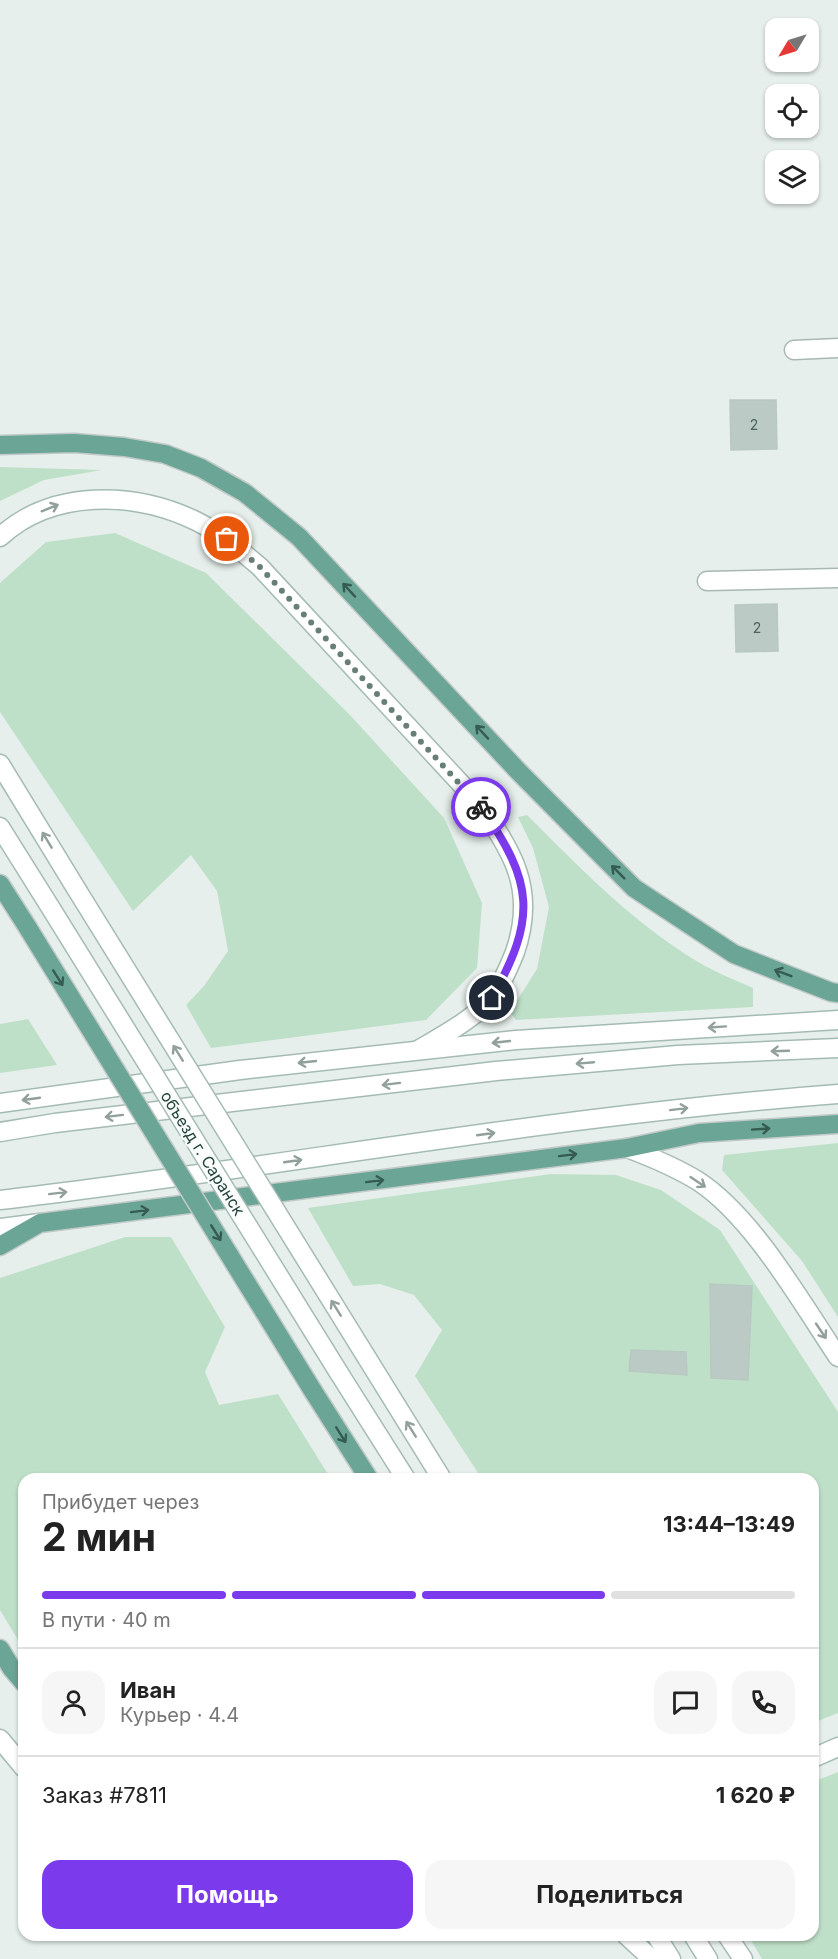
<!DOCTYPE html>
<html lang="ru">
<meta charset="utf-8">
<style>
:root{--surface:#fff;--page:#f6f6f6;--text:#222;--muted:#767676;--line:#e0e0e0;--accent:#7c3aed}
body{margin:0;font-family:Inter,sans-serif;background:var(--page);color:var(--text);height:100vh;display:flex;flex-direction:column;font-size:22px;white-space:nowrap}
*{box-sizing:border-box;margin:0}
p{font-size:20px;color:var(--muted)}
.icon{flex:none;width:33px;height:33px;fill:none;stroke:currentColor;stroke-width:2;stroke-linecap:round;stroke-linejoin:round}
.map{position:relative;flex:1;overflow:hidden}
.details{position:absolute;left:18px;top:1473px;width:801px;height:468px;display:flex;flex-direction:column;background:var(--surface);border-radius:18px;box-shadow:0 2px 4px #0004}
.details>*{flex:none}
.needle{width:39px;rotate:232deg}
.fabs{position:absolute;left:765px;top:18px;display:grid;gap:12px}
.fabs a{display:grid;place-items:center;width:54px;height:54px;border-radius:12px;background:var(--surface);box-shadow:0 2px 4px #0004;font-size:30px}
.pin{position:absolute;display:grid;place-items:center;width:51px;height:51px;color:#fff;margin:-26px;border:3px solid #fff;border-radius:50%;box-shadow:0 2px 6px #0007}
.courier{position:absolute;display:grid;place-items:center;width:60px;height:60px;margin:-30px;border:4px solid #7c3aed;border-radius:50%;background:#fff;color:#222;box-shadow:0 2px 8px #0007}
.head em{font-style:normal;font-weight:700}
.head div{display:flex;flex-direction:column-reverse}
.head{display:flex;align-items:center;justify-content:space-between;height:102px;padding:0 24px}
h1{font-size:39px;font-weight:700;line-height:45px}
.bar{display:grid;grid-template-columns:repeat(4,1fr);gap:9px 6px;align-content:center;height:72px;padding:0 24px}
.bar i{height:8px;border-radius:4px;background:var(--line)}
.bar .selected{background:var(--accent)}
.bar p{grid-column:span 4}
.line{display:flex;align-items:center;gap:15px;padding:0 24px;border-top:2px solid var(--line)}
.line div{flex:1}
.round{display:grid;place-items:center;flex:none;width:63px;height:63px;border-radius:18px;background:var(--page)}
.button{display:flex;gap:12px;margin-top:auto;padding:12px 24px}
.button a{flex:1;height:69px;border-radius:18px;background:var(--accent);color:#fff;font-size:24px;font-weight:700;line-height:69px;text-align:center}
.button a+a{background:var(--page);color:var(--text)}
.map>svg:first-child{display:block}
</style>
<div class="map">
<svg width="838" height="1959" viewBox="0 0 838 1959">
<rect width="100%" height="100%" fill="#e6efeb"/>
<!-- grass -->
<g fill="#bfe0c8">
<path d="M0 467 102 470 44 480 0 501Z"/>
<path d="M115 533 206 573 349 714 444 818 482 903 477 968 426 1020 211 1048 186 1005 204 986 228 951 217 891 191 855 133 911 0 712V583L46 542Z"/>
<path d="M527 815C582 870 639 929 707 967 722 975 738 981 753 988V1007L516 1020 510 1012 537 969 549 907 533 848 518 817Z"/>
<path d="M28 1019 57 1065 0 1073V1024Z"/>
<path d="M838 1143V1317L802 1261 722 1170 724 1155Z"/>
<path d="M551 1174 616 1175 661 1190 720 1230 838 1412V1713L813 1723V1479H482L415 1376 442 1330 414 1295 380 1284 353 1286 308 1208Z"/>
<path d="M125 1237H171L225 1327 205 1372 219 1405 278 1394 331 1479H24V1650L0 1610V1278Z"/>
<path d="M838 1772V1959H762L748 1935H813V1782Z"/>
</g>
<!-- building -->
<g fill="#bbcac4" stroke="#b8c9c2" stroke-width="1.5">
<path d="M730 400H776L777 449 731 450Z"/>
<path d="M777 604 778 651 736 652 735 605Z"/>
<path d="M710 1284 752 1286 748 1380 711 1378Z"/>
<path d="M631 1350 686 1352 687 1375 629 1371Z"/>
</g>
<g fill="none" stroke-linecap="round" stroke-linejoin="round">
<defs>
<g id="street">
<path d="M794 350 838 348"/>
<path d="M707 581 838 578"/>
</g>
<g id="secondary">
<path d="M0 537C52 489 134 491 196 521 220 533 240 550 260 567L476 800C512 851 537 888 515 952 509 967 502 984 492 997 476 1018 440 1037 418 1050"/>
<path d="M0 764 77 890"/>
<path d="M0 827 52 910"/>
<path d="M0 1103 240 1070 516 1040 838 1020"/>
<path d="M0 1132 55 1123 496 1071 678 1055 838 1048"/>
<path d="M627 1148C651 1157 675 1167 698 1181 753 1217 801 1302 838 1357"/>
<path d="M0 1200C280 1167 557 1115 838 1094"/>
<path d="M0 1228 40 1223"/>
<path d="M367 1358 442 1479"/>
<path d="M339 1373 406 1479"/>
<path d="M0 1739 24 1768"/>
<path d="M813 1758 838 1747"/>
<path d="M626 1935 652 1959"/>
<path d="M656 1935 671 1959"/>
<path d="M693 1935 708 1959"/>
<path d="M727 1935 743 1959"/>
</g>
<g id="primary">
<path d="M0 445 74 443 124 447 165 454 201 468 245 493 299 537 519 772 634 888 734 954 831 992 838 993"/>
<path d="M0 884 28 928"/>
<path d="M0 1246 40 1223 627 1148 699 1133 838 1124"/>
<path d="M313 1391 369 1479"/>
<path d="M0 1649 12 1669 24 1683"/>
</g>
</defs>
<!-- street casing -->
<use href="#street" stroke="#a8b8b2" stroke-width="21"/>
<!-- secondary casing -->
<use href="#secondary" stroke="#a4bbb3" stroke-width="21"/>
<!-- primary casing -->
<use href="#primary" stroke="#c2cac8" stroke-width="21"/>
<!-- street -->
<use href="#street" stroke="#fff" stroke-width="18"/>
<!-- secondary -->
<use href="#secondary" stroke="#fff" stroke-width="18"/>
<!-- primary -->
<use href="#primary" stroke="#6aa596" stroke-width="18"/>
<defs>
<g id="secondary-bridge">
<path d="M77 890 367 1358"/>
<path d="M52 910 339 1373"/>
</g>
<path id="primary-bridge" d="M28 928 313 1391"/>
</defs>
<!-- secondary-bridge casing -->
<use href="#secondary-bridge" stroke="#a4bbb3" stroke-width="21" stroke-linecap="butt"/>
<!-- primary-bridge casing -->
<use href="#primary-bridge" stroke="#c2cac8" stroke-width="21" stroke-linecap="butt"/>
<!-- secondary-bridge -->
<use href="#secondary-bridge" stroke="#fff" stroke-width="18"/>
<!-- primary-bridge -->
<use href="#primary-bridge" stroke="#6aa596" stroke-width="18"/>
</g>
<!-- one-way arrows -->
<defs><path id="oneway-shaft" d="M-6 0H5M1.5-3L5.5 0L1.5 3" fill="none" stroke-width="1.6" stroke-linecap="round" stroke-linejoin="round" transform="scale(1.5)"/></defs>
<g stroke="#92a09c">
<use href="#oneway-shaft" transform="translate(50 508) rotate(-22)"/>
<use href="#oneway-shaft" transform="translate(47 840) rotate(-121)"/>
<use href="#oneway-shaft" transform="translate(717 1027) rotate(176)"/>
<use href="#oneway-shaft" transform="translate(501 1042) rotate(174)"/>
<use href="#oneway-shaft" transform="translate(780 1051) rotate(178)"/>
<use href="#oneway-shaft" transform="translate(178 1053) rotate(-122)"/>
<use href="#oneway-shaft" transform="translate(307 1062) rotate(174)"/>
<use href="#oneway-shaft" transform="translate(585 1063) rotate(175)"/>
<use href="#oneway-shaft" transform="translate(391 1084) rotate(173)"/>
<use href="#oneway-shaft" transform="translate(31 1099) rotate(172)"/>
<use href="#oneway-shaft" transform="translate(679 1109) rotate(-7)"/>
<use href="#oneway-shaft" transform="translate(114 1116) rotate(173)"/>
<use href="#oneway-shaft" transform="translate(486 1134) rotate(-8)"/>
<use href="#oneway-shaft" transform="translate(293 1161) rotate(-8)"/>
<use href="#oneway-shaft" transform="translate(698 1182) rotate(34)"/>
<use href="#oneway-shaft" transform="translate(58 1193) rotate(-7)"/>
<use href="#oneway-shaft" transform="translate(336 1308) rotate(-122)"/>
<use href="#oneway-shaft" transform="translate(821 1331) rotate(56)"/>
<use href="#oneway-shaft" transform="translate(411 1429) rotate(-122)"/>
</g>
<g stroke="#365b51">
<use href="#oneway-shaft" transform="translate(349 590) rotate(-133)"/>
<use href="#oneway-shaft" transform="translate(482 732) rotate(-133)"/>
<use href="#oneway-shaft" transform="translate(618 872) rotate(-135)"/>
<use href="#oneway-shaft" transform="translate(783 973) rotate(-159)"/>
<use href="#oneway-shaft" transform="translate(58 978) rotate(58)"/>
<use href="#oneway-shaft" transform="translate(761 1129) rotate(-4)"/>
<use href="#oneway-shaft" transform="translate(568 1155) rotate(-7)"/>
<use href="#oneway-shaft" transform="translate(375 1181) rotate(-7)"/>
<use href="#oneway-shaft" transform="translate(140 1211) rotate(-7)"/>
<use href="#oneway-shaft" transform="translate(216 1233) rotate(58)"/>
<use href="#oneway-shaft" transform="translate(341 1435) rotate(58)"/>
</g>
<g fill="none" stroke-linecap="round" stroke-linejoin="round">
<!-- done -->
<path stroke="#687f78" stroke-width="6" stroke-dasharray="0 10.8" d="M227 539 260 567 481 807"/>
<!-- route -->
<path stroke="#7c3aed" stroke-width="8" d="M481 807C534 883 537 917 492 998"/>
</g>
<g text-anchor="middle" stroke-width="4.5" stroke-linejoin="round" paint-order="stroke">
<!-- number labels -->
<g font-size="14" fill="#4a645c">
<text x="754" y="430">2</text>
<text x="757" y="633">2</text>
</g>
<!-- street labels -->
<g font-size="16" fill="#24423a" stroke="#f7fbf9">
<text transform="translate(203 1153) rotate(58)" y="6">объезд г. Саранск</text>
</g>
</g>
</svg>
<div class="fabs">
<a><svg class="needle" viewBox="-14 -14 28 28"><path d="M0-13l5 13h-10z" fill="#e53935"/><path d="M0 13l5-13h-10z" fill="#767676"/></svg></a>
<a><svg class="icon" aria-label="locate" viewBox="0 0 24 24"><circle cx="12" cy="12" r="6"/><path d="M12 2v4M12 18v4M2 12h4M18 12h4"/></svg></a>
<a><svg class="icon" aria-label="layers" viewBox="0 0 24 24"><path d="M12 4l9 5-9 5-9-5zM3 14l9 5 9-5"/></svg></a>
</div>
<div class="pin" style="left:227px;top:539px;background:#ea580c"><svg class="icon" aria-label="bag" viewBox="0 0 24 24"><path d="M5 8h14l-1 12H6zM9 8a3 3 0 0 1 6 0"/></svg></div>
<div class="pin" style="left:492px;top:998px;background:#1f2937"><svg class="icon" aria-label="home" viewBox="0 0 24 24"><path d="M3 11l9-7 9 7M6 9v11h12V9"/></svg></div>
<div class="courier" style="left:481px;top:807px"><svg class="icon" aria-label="bike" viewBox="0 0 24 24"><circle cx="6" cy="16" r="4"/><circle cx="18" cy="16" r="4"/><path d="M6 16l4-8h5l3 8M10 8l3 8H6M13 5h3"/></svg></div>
<section class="details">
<div class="head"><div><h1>2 мин</h1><p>Прибудет через</p></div><em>13:44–13:49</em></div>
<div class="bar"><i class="selected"></i><i class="selected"></i><i class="selected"></i><i></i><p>В пути · 40 m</p></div>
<div class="line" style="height:108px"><a class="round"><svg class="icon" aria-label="person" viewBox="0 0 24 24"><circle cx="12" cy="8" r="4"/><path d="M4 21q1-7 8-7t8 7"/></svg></a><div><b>Иван</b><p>Курьер · 4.4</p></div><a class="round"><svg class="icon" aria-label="chat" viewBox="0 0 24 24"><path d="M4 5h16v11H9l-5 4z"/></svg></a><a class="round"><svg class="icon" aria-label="phone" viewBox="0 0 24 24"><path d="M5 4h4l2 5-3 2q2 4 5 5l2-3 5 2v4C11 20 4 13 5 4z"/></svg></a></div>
<div class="line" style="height:78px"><div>Заказ #7811</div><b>1 620 ₽</b></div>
<div class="button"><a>Помощь</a><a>Поделиться</a></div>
</section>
</div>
